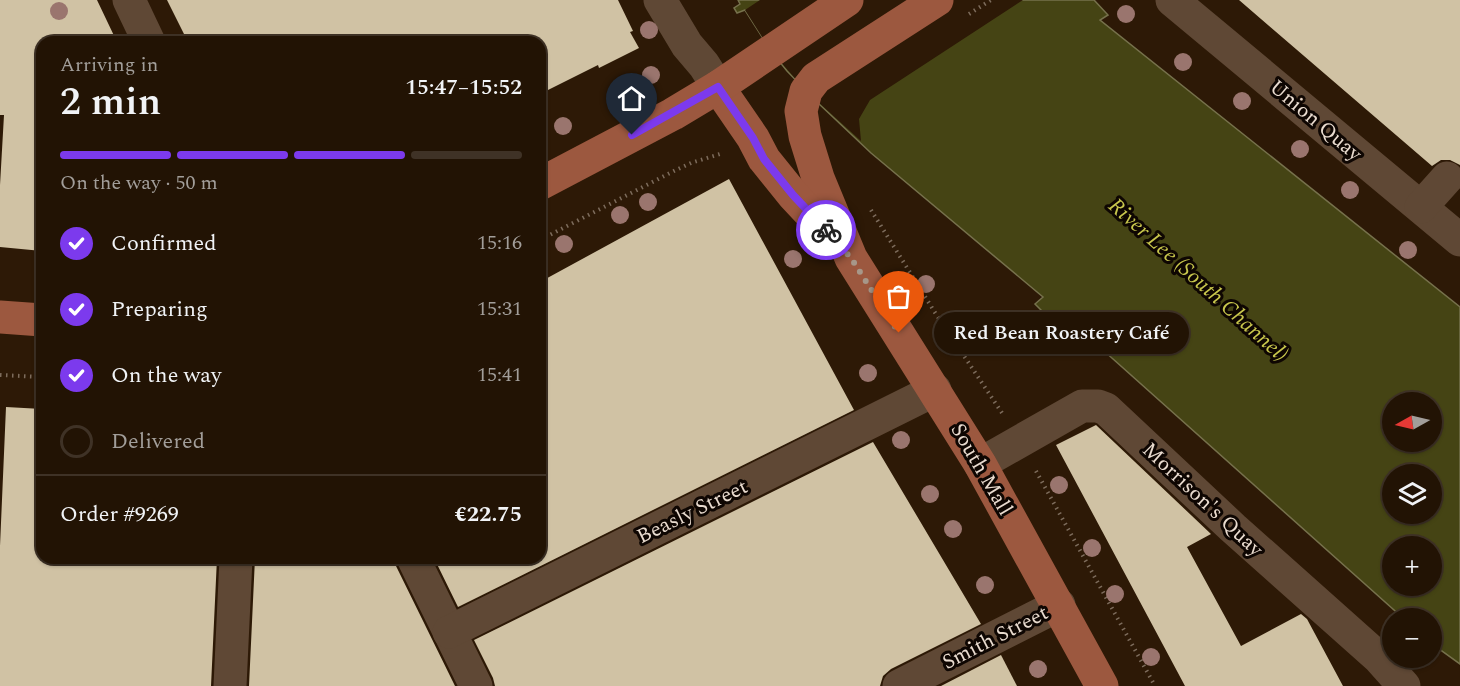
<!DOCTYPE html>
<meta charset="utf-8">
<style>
:root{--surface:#221304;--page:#2e2013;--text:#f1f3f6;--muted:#a29e9a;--line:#3f3226;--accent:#7c3aed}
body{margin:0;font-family:Spectral,serif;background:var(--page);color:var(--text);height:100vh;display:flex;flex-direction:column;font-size:22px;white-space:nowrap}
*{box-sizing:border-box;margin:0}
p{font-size:20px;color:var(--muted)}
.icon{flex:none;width:33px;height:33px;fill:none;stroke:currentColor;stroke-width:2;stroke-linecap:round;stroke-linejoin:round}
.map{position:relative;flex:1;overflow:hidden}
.panel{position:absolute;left:36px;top:36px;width:510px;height:528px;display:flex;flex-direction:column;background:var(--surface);border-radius:18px;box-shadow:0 2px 4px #0004,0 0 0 2px var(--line)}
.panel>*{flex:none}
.needle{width:39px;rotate:262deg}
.fabs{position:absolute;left:1382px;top:392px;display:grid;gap:12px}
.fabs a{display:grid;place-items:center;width:60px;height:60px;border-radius:50%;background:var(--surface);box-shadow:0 2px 4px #0004,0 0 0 2px var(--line);font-size:30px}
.pin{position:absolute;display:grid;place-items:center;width:51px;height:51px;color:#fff;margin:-62px -26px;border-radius:50% 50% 50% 0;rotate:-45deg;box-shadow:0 0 6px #0007}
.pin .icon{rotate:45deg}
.courier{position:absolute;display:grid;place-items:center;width:60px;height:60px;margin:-30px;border:4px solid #7c3aed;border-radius:50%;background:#fff;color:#222;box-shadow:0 2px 8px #0007}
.bubble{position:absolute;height:42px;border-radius:21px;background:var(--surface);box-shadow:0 2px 4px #0004,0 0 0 2px var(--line);font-size:20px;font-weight:600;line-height:42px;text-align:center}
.head em{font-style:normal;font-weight:600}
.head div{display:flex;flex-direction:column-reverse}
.head{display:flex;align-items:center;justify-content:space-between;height:102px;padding:0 24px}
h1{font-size:39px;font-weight:600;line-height:45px}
.bar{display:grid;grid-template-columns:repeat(4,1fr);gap:9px 6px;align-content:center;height:72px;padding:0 24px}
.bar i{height:8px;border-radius:4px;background:var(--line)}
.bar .on{background:var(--accent)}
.bar p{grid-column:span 4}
.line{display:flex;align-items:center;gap:15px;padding:0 24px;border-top:2px solid var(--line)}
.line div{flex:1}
ol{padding:0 24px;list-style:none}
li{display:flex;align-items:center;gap:18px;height:66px}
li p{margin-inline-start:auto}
li .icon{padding:6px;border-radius:50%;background:var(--accent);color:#fff;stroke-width:4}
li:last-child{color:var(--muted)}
li i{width:33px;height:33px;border:3px solid var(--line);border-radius:50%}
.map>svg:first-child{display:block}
</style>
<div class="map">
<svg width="1460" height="686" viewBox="0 0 1460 686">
<rect width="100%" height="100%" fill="#2d1906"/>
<!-- water -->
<path fill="#454414" stroke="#76714c" stroke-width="1.5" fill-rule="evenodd" d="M738 0H1094L1108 15 1100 20 1460 307V664L1431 643V618H1403L1066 317 1057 326 1035 304 1043 297 871 153 817 102 787 71 771 51 745 10 737 13 734 8 740 4ZM1392 402H1431V441H1392ZM1392 474H1431V513H1392ZM1392 546H1431V585H1392Z"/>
<!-- pier -->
<path fill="#2d1906" d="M760 0H1023L870 100 859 119 861 141 806 91 771 51 745 10Z"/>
<!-- building -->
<g fill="#d0c2a4">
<path d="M0 0H97L117 42H42V251L0 247V185L4 115H0Z"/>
<path d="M167 0H618L633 31 630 32 639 48 599 68 598 65 540 94V42H188Z"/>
<path d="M1239 0H1460V165L1450 160H1441L1432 166Z"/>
<path d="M729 179 854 410 458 607 434 558H540V282Z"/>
<path d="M6 407 42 409V558H217L211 686H0V546Z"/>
<path d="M1096 425 1211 534 1187 547 1241 646 1301 614 1307 619 1343 686H1185L1056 445Z"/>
<path d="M873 442 981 624 891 669 883 676 880 686H495L493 678 474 640Z"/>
<path d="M255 558H394L396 566 455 686H249Z"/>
<path d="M1001 655 1017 686H941Z"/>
</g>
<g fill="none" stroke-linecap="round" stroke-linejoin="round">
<!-- path -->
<g stroke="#7d6c5c" stroke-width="4" stroke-dasharray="1.5 4.5" stroke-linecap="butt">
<path d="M969 14 991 0"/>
<path d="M871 210 934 311 1002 413"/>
<path d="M540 240 674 171 691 163 723 153"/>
<path d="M540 257 546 268"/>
<path d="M0 375 42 377"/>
<path d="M1036 471 1155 686"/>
</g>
<!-- minor -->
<g stroke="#5f4835" stroke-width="33">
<path d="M129 0 149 42"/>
<path d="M660 0 687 45 704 65 718 87"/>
<path d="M1172 0 1460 240"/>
<path d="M1421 207 1447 178"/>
<path d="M980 464 1082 406H1098L1106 409 1233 528 1379 658 1404 686"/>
<path d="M413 558 476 686"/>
<path d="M449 632 935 390"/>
<path d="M230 686 236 558"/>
<path d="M899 686 1059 605"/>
</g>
<!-- major -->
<g stroke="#9c583f" stroke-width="33">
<path d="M937 0 816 78 806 91 801 111 805 136 818 178 851 258 980 464 1102 686"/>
<path d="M718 87 753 138 764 159 793 195 837 242"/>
<path d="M540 184 673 114 718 87 847 0"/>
<path d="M0 317 42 320"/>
</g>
</g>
<!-- trees -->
<g fill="#9a756e">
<circle cx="59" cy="11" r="9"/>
<circle cx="1126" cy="14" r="9"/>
<circle cx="649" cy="30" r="9"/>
<circle cx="1183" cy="62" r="9"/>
<circle cx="651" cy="75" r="9"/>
<circle cx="632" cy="89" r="9"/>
<circle cx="1242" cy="101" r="9"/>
<circle cx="563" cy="126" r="9"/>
<circle cx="1300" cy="149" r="9"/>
<circle cx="1350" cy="190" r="9"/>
<circle cx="648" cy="202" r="9"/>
<circle cx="620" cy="215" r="9"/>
<circle cx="564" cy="244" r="9"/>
<circle cx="1408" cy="250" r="9"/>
<circle cx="793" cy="259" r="9"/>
<circle cx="926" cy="284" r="9"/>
<circle cx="868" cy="373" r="9"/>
<circle cx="901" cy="440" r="9"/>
<circle cx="1059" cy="485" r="9"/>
<circle cx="930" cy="494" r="9"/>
<circle cx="953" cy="529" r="9"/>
<circle cx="1092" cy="548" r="9"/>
<circle cx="985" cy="585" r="9"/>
<circle cx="1115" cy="594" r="9"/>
<circle cx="1151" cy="657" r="9"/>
<circle cx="1038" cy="669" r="9"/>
</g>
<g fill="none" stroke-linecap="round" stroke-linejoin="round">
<!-- done -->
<path stroke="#a79789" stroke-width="6" stroke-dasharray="0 10.8" d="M826 230 851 258 899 333"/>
<!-- route -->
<path stroke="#7c3aed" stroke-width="8" d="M632 135 718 87 753 138 764 159 793 195 826 230"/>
</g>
<g text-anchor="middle" stroke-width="6" stroke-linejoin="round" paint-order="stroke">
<!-- street labels -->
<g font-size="21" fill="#e9dbcf" stroke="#0e0602">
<text transform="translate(1316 120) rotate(40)" y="7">Union Quay</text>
<text transform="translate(982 469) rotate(60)" y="7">South Mall</text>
<text transform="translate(1203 499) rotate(43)" y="7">Morrison's Quay</text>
<text transform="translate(692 511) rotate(-26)" y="7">Beasly Street</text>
<text transform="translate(995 637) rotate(-27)" y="7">Smith Street</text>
</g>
<!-- water labels -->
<g font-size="22" font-style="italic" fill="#c8c64c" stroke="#0e0602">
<text transform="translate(1199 279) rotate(42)" y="8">River Lee (South Channel)</text>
</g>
</g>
</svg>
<div class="fabs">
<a><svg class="needle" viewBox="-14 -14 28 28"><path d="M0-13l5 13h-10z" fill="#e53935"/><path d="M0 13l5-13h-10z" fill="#a29e9a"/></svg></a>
<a><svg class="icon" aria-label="layers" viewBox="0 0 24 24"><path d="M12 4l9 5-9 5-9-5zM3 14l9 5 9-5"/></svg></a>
<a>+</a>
<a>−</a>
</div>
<div class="pin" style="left:899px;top:333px;background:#ea580c"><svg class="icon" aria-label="bag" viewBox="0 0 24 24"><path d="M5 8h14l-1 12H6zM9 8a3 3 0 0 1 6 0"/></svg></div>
<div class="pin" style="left:632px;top:135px;background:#1f2937"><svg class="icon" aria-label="home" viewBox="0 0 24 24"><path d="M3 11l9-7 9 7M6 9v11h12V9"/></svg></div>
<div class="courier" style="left:826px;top:230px"><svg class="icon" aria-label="bike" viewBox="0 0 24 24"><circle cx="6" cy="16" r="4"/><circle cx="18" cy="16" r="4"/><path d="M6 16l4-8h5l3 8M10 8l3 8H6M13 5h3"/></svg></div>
<div class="bubble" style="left:934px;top:312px;width:255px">Red Bean Roastery Café</div>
<section class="panel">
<div class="head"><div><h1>2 min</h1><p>Arriving in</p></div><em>15:47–15:52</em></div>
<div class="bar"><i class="on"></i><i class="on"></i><i class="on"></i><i></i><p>On the way · 50 m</p></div>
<ol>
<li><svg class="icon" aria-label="check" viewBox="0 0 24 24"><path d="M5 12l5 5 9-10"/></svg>Confirmed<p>15:16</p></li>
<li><svg class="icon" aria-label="check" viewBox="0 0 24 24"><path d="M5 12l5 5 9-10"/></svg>Preparing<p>15:31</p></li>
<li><svg class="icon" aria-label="check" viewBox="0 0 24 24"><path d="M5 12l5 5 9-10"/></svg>On the way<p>15:41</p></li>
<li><i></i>Delivered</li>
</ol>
<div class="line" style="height:78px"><div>Order #9269</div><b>€22.75</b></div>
</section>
</div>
